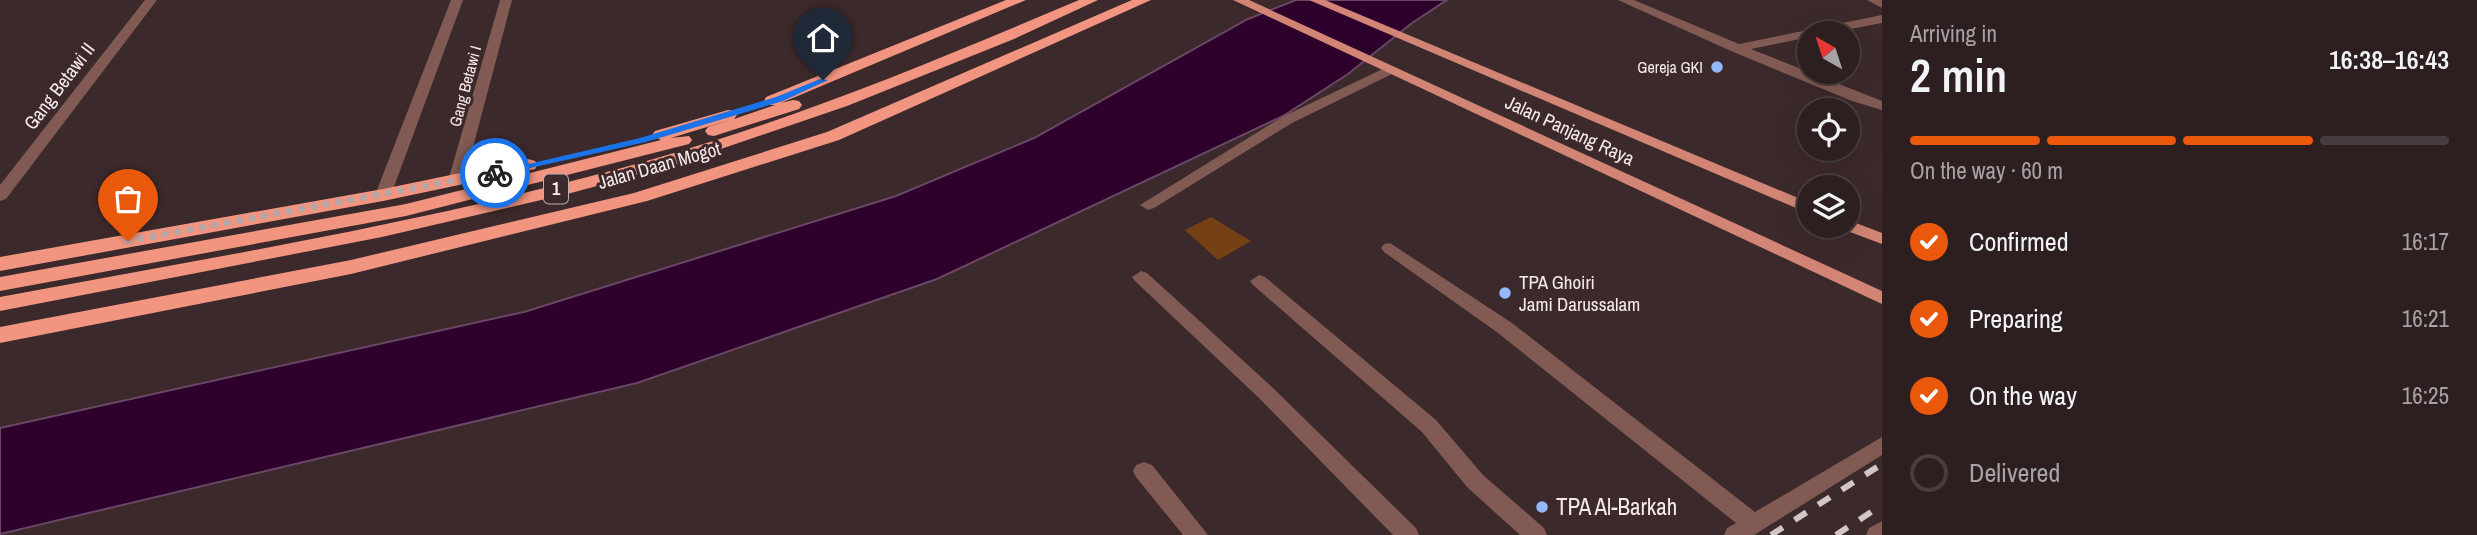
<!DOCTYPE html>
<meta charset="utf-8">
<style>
:root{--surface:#2d1f20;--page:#392c2d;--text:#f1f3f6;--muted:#a7a2a5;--line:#483d3e;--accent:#ea580c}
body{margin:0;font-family:"Archivo Narrow",sans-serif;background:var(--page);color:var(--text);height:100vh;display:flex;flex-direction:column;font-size:26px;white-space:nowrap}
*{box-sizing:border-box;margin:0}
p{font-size:23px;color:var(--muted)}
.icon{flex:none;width:38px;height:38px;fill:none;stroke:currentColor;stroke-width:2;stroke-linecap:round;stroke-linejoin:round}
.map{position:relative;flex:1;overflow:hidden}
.side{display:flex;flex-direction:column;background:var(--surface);width:595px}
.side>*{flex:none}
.needle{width:46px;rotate:321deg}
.controls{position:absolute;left:1797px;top:21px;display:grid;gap:14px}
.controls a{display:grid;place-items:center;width:63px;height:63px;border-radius:50%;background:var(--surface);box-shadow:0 7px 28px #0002,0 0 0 2px var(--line);font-size:35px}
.pin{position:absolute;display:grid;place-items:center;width:60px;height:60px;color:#fff;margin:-72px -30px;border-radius:50% 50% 50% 0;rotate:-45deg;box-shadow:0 0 7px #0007}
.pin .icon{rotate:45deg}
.courier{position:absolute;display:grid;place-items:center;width:70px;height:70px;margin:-35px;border:5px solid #1a73e8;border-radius:50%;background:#fff;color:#222;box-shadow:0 2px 9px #0007}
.headline em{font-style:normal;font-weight:600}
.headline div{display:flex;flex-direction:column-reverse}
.headline{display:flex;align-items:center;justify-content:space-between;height:119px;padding:0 28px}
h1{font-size:46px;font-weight:600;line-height:52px}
.bar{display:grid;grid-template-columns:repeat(4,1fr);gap:10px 7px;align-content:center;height:84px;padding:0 28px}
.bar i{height:9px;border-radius:5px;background:var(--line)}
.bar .on{background:var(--accent)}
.bar p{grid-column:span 4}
ol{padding:0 28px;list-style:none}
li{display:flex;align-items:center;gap:21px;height:77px}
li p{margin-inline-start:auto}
li .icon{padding:7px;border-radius:50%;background:var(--accent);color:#fff;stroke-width:4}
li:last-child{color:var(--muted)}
li i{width:38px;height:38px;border:4px solid var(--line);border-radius:50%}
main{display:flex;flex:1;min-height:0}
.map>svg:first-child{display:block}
</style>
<main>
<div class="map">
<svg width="1882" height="535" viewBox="0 0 1882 535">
<rect width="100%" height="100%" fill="#3c292b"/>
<!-- green -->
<path fill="#754016" d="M1211 217 1251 241 1218 260 1185 230Z"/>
<!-- water -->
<path fill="#2d012c" stroke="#694765" stroke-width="2" d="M1296 0H1447L1412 23 1348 74 1283 116 937 279 637 383 0 534V428L524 312 896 196 1034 138 1248 19Z"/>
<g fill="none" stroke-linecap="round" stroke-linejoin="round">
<!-- street -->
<g fill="#815b53" fill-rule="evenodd">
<path d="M145 0H157L6 199 0 201V185Z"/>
<path d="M451 0H463L391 195 389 198H377L375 195Z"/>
<path d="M500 0H512L464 181 456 186 450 184 448 181Z"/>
<path d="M1618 0H1634L1739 44 1882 15V23L1829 33H1810V37L1751 49 1882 101V110L1852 101 1731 51Z"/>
<path d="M1867 0H1882V8Z"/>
<path d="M1389 66 1394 67V73L1292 123 1154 208 1148 210 1140 205 1282 117Z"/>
<path d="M1390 243 1512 323 1755 512 1882 437V455L1754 535H1724L1727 528 1736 523 1498 333 1384 252 1381 248 1384 244Z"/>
<path d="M1141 271 1147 273 1273 388 1416 528 1419 535H1393L1259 398 1135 281 1132 277Z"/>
<path d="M1259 275 1265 277 1436 420 1483 475 1544 528 1547 535H1520L1467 487 1422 432 1253 285 1250 281Z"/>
<path d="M1144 462 1152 465 1208 535H1183L1136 477 1133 471 1136 465Z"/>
<path d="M1882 521V535H1866L1869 528Z"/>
</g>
<!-- primary -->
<g fill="#d28574" fill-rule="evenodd">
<path d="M1233 0H1249L1882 291V304Z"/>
<path d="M1309 0H1325L1810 203V214Z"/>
<path d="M1848 220 1882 233V244L1842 229 1840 226H1848Z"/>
</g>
<!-- highway -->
<g fill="#f29580" fill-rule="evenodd">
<path d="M1006 0H1026L781 103 793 100 799 101 802 105 799 109 714 136 708 135 705 131 708 127 733 119 671 138 689 136 692 140 689 144 406 216 0 291V277L406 204 661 140 652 135 655 131 728 110 734 111 737 115 734 119 775 105H766L764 101 766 97Z"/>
<path d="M1079 0H1098L1014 39 847 106 671 166 571 193 382 237 0 311V297C220 256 441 220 657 158 801 117 940 59 1079 0Z"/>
<path d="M1132 0H1151L839 140 647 201 351 274 0 343V327L351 260 634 193 827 132Z"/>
<path d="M528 159 535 161 537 165 535 169 383 201 0 271V257L383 189Z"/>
</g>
<!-- rail -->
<g stroke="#d3c5c6" stroke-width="6" stroke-dasharray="14 14" stroke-linecap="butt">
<path d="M1771 535 1882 464"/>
<path d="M1836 535 1882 505"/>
</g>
</g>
<!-- route -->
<path fill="#1a73e8" d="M820 79 828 80 783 101 646 142 495 176 490 173 640 138 776 97Z"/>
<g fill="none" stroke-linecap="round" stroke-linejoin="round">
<!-- done -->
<path stroke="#b5a6a7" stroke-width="7" stroke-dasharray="0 12.6" d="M128 241 495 173"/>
</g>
<!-- markers -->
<g fill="#95b7fd" stroke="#3c292b" stroke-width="2.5">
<circle cx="1717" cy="67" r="7"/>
<circle cx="1505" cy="293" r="7"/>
<circle cx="1542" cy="507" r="7"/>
</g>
<g text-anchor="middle" stroke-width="6" stroke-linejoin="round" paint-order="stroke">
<!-- far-poi labels -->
<g font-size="16" fill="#f6e9ea" stroke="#3c292b" text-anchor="end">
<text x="1703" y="73">Gereja GKI</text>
</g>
<!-- far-street labels -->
<g font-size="16" fill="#f6e9ea" stroke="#3c292b">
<text transform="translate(465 86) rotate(-75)" y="6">Gang Betawi I</text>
</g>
<!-- shield labels -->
<rect fill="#3c292b" stroke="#beafb1" stroke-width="2" x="544" y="174.5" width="24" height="29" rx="5"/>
<g font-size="18" font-weight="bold" fill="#f6e9ea">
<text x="556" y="195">1</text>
</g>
<!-- street labels -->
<g font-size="19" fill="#f6e9ea" stroke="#3c292b">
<text transform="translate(59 86) rotate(-53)" y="7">Gang Betawi II</text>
<text transform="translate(1570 130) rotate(25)" y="7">Jalan Panjang Raya</text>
<text transform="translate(659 165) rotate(-16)" y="7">Jalan Daan Mogot</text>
</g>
<!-- poi labels -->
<g font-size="19" fill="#f6e9ea" stroke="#3c292b" text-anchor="start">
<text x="1519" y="289">TPA Ghoiri<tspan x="1519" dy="22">Jami Darussalam</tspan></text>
</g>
<!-- near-poi labels -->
<g font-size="23" fill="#f6e9ea" stroke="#3c292b" text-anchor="start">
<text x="1556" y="515">TPA Al-Barkah</text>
</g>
</g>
</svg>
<div class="controls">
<a><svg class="needle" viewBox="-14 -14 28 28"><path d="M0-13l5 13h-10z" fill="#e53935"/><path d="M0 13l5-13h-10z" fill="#a7a2a5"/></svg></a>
<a><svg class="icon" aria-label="locate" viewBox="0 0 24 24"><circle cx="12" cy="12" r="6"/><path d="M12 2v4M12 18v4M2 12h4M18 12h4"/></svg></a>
<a><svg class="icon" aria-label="layers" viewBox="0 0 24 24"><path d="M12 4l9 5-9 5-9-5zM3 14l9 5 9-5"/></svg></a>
</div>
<div class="pin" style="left:128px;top:241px;background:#ea580c"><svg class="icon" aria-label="bag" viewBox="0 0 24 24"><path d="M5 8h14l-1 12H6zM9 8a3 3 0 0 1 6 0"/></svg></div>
<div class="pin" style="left:823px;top:80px;background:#1f2937"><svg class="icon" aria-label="home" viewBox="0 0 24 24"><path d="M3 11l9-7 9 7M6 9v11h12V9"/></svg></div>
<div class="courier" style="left:495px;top:173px"><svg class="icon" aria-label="bike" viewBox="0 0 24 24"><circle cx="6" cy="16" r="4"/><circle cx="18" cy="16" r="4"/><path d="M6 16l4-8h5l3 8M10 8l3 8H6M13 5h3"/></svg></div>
</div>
<section class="side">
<div class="headline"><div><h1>2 min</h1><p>Arriving in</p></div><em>16:38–16:43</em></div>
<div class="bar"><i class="on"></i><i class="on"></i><i class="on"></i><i></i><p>On the way · 60 m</p></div>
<ol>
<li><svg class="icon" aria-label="check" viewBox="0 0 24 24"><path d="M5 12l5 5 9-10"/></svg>Confirmed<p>16:17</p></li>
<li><svg class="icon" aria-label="check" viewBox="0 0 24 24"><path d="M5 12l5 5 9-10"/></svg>Preparing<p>16:21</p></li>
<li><svg class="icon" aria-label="check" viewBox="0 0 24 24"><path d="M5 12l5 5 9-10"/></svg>On the way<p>16:25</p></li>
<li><i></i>Delivered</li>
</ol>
</section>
</main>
